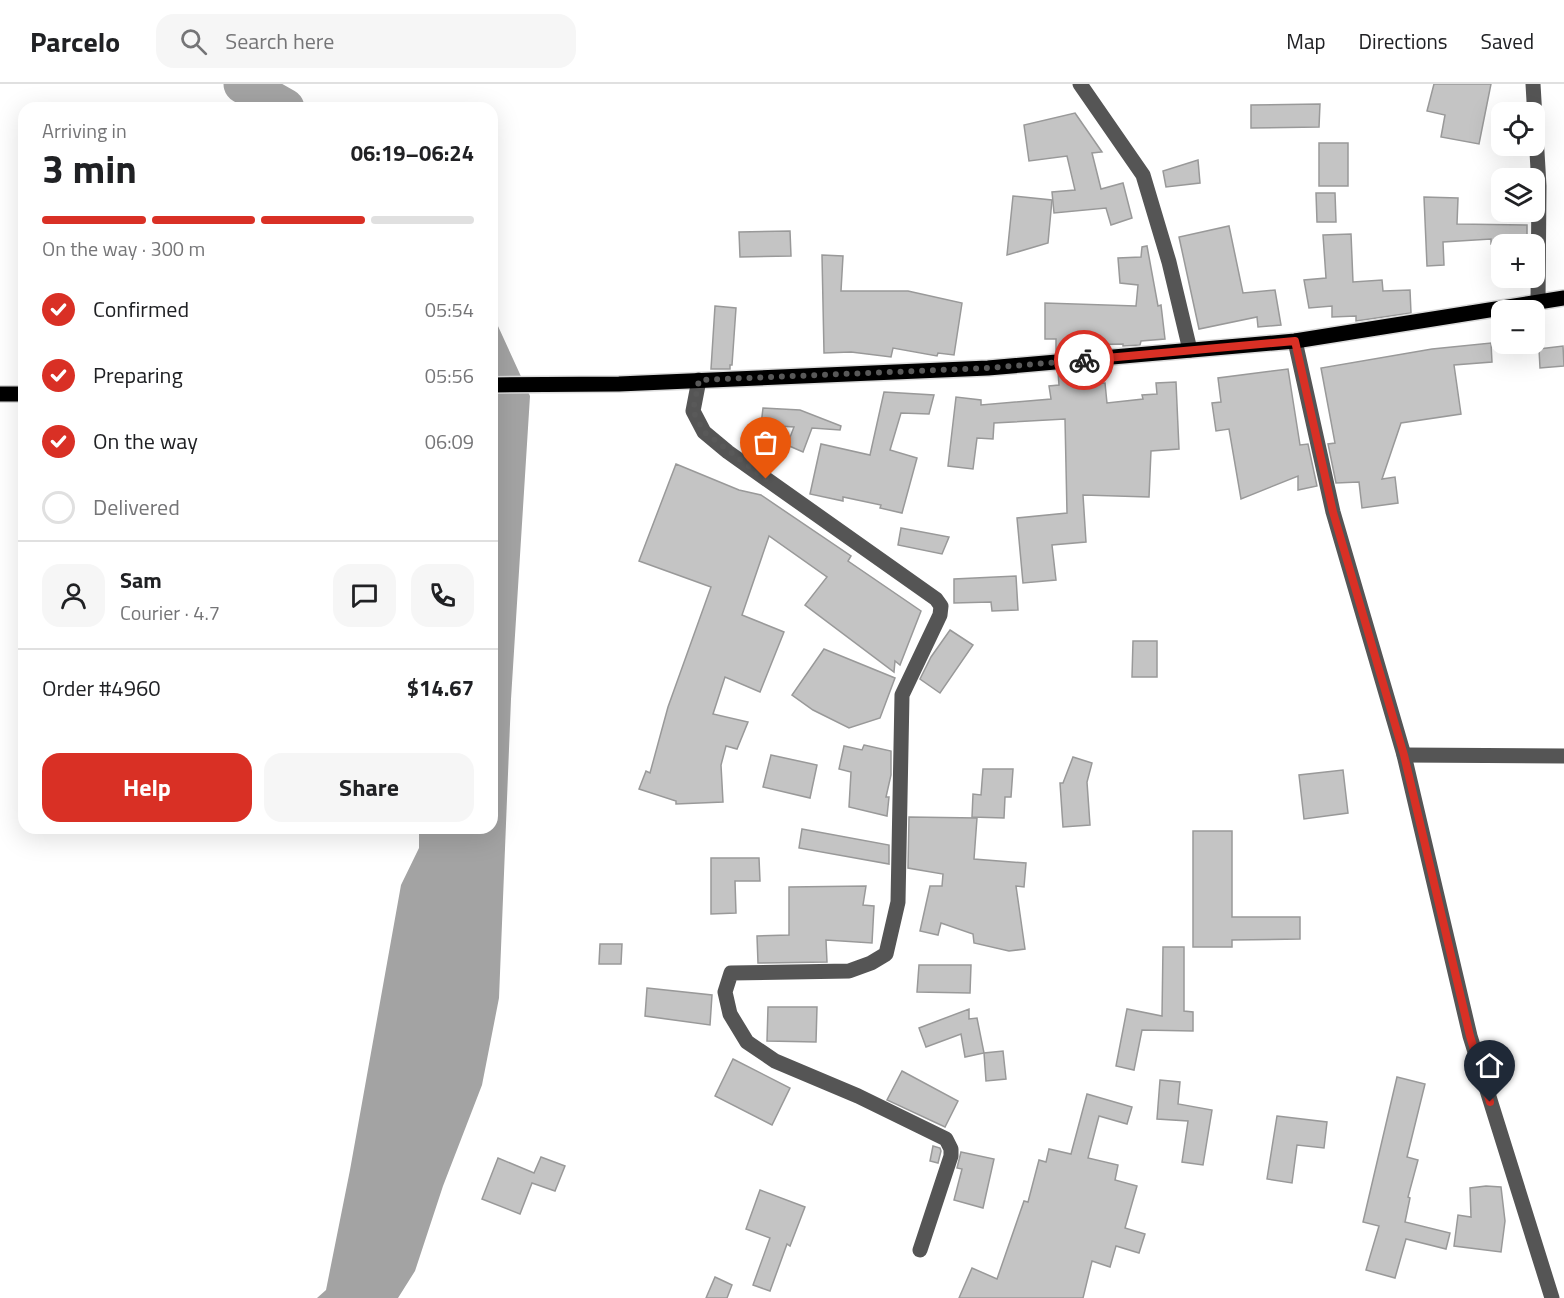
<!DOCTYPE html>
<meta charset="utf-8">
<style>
:root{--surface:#fff;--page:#f6f6f6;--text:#202124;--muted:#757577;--line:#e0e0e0;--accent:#d93025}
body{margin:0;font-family:"Titillium Web",sans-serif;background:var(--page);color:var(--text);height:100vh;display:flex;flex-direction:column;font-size:22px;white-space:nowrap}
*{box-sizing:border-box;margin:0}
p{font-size:20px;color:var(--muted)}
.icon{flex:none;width:33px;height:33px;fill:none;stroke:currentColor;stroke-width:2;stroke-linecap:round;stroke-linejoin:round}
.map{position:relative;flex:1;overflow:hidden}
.sheet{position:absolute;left:18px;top:18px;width:480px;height:732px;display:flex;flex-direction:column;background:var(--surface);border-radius:18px;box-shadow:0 6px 24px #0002}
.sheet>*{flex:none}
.buttons{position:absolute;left:1491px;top:18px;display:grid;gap:12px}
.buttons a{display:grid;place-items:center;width:54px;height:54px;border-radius:12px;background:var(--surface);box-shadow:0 6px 24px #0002;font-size:30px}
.pin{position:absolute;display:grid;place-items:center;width:51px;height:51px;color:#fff;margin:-62px -26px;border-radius:50% 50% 50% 0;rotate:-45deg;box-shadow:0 0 6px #0007}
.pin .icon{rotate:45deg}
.courier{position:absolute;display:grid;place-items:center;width:60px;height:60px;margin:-30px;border:4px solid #d93025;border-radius:50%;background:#fff;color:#222;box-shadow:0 2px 8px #0007}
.summary em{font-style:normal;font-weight:700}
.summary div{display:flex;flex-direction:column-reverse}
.summary{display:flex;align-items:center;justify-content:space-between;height:102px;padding:0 24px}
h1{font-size:39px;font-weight:700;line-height:45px}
.bar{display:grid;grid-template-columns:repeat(4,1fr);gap:9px 6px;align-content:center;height:72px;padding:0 24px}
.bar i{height:8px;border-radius:4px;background:var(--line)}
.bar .active{background:var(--accent)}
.bar p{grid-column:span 4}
.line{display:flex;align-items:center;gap:15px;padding:0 24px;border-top:2px solid var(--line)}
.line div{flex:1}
.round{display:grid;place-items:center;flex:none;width:63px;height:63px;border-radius:18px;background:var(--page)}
ol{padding:0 24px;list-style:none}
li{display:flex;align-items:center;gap:18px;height:66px}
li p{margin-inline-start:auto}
li .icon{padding:6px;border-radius:50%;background:var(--accent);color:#fff;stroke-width:4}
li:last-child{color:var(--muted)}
li i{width:33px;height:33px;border:3px solid var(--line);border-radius:50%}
.cta{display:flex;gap:12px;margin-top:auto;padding:12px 24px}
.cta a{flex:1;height:69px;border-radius:18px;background:var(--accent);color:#fff;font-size:24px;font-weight:700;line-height:69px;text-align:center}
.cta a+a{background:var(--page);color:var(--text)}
header{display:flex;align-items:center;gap:36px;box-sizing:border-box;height:84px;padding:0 30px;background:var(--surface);border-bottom:2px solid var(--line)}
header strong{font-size:28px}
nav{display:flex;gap:33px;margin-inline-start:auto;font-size:21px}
.search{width:420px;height:54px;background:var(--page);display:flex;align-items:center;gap:15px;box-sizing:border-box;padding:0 21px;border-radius:18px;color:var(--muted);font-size:22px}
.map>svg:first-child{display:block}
</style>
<header>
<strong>Parcelo</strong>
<div class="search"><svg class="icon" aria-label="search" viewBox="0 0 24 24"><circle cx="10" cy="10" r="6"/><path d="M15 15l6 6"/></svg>Search here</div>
<nav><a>Map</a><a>Directions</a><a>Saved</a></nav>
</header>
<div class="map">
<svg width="1564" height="1214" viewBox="0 0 1564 1214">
<rect width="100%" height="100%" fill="#fff"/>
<!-- water -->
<path fill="#a3a3a3" d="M492 229 530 312 511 615 499 914 482 1001 443 1102 415 1187 398 1214H317L326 1206 350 1086 401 801 419 764V744H492Z"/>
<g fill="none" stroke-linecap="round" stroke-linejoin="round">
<!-- river -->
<path stroke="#a3a3a3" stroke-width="39" d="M243 0 285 24"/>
</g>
<!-- building -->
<g fill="#c4c4c4" stroke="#999" stroke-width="1.5">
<path d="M1434 0H1491L1479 60 1441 53 1445 31 1427 27Z"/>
<path d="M1320 20 1319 43 1251 44V21Z"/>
<path d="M1075 29 1102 68 1092 69 1101 105 1123 99 1132 134 1111 141 1106 124 1054 129 1052 108 1075 106 1067 72 1029 77 1024 41Z"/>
<rect x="1319" y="59" width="29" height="43"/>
<path d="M1198 76 1200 99 1166 103 1163 87Z"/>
<path d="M1316 109H1335L1336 138H1317Z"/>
<path d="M1013 112 1052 116 1048 159 1007 171Z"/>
<path d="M1424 113 1458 114 1457 140 1527 141V160H1491V155L1443 158 1444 181 1427 182Z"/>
<path d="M1229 142 1243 209 1275 206 1281 241 1258 243 1257 233 1199 245 1179 153Z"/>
<path d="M790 147 791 172 740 173 739 148Z"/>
<path d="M1351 150 1353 198 1382 196 1383 207 1410 206 1411 229 1356 237V232L1332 233V222L1309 224 1304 196 1326 194 1323 151Z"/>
<path d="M1147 162 1158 222 1161 221 1165 255 1141 257 1140 261 1123 262V260L1074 261 1075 267 1056 268V255H1045V219L1136 222 1138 201 1120 199 1118 174 1141 173 1142 163Z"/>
<path d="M822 171 843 172 841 207H908L962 219 954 271 938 269 937 272 893 264 891 273 851 268 824 269Z"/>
<path d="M715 222 736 224 732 281H730V285H711Z"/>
<path d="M1491 259 1492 278 1454 281 1461 330 1401 339 1382 395 1395 393 1398 419 1362 424 1359 398 1336 399 1328 360 1335 359 1321 284 1432 265Z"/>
<path d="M1563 262 1564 282 1540 284 1539 265Z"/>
<path d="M1288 285 1300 361 1308 360 1317 402 1298 406V392L1241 415 1229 345 1216 347 1212 319 1221 318 1218 294Z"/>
<path d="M1075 286 1076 300 1105 299 1107 319 1143 315 1142 311 1157 310 1156 299 1176 298 1179 365 1151 367 1149 413 1083 411 1086 458 1052 461 1056 496 1023 499 1017 434 1067 429 1065 335 994 339 993 355 977 354 973 385 948 382 956 313 981 316V321L1051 315 1049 302 1059 301 1058 288Z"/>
<path d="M884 308 934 311 929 330 901 329 890 366 917 374 902 429 880 424 881 421 843 413V417L810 410 821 360 870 371Z"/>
<path d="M763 324 800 326 841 342 840 346 812 344 803 368 787 361 794 343 761 341Z"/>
<path d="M676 380 739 406 761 411 851 472 848 477 921 527 900 581 895 577 894 588 805 521 827 493 769 452 742 531 784 548 760 608 725 593 713 630 748 638 737 665 726 662 721 681 723 718 676 720V717L639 705 646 687 650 689 668 623 711 503 639 477Z"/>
<path d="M901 444 949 453 942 470 898 461Z"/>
<path d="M1016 492 1018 526 992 527 991 518 954 519V495Z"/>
<path d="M950 546 973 561 940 609 920 595 931 573Z"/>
<path d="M1133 557H1157V593H1132Z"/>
<path d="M824 565 895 594 880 634 849 644 813 626 792 611Z"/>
<path d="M864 661 891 667V691L886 713H889L887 732 849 723 851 688 839 685 844 662 862 666Z"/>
<path d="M771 671 817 681 810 714 763 703Z"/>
<path d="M1073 673 1092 679 1087 698 1090 741 1063 743 1060 699H1063Z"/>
<path d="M983 685H1013L1011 713H1005L1004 734 972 733 973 710 981 711Z"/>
<path d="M1343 686 1348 729 1304 735 1299 691Z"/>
<path d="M909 733 977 734 974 775 1026 779 1024 803 1016 802 1025 865 1009 867 974 859 973 850 941 839 938 851 920 847 930 802H942L943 790 908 784Z"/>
<path d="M802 745 889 761V780L799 764Z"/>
<path d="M1193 747H1232V833H1300V855L1232 856V863H1193Z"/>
<path d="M711 774H759L760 797H735L736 829 711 830Z"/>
<path d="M866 802 863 821 874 822 872 859 826 856 827 878 758 879 757 852 789 851V803Z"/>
<path d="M600 860H622L621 880H599Z"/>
<path d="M1163 863H1184V927L1193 928V947L1142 946 1134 986 1116 982 1127 925 1162 932Z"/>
<path d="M919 881H971L970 909 917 908Z"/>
<path d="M647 904 712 911 710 941 645 932Z"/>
<path d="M768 923H817L816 958 767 957Z"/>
<path d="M969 925V935L977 934 984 969 965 973 961 950 926 963 919 944Z"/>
<path d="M1003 967 1006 995 986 997 984 969Z"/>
<path d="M733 975 790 1004 772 1041 715 1012Z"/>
<path d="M902 987 958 1017 945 1043 887 1016Z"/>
<path d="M1397 993 1425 1000 1407 1073 1418 1076 1408 1113 1410 1114 1405 1138 1450 1149 1446 1165 1406 1155 1395 1194 1366 1186 1379 1142 1363 1138Z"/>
<path d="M1160 996 1180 998 1178 1020 1212 1026 1203 1081 1182 1078 1188 1037 1157 1035Z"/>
<path d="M1087 1010 1132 1023 1127 1040 1099 1032 1088 1074 1118 1081 1115 1096 1137 1102 1125 1144 1145 1150 1139 1169 1116 1162 1110 1183 1092 1177 1083 1214H959L972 1184 997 1195 1024 1117 1028 1118 1039 1076 1046 1078 1049 1065 1071 1070Z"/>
<path d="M1277 1032 1327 1038 1324 1064 1297 1061 1292 1099 1267 1095Z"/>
<path d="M933 1062 940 1064 941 1067 938 1079 930 1077Z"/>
<path d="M961 1068 994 1075 983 1124 954 1116 962 1085 957 1084Z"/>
<path d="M541 1073 565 1082 555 1107 532 1099 520 1130 482 1115 498 1074 534 1089Z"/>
<path d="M1486 1102 1501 1103 1505 1137 1501 1168 1454 1162 1458 1131 1471 1133 1470 1104Z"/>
<path d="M760 1106 805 1123 790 1162 787 1160 770 1207 753 1201 770 1154 746 1145Z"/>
<path d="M715 1193 732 1201 727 1214H706Z"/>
</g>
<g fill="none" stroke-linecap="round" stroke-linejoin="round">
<defs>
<g id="major">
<path d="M492 301 619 300 988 284 1295 257 1564 214"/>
<path d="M0 310H24"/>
</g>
</defs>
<!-- major casing -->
<use href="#major" stroke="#dbdbdb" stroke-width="18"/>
<!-- minor -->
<g stroke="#555" stroke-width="15">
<path d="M1080 0 1143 91 1169 178 1190 266"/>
<path d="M1533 0 1539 102 1538 218"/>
<path d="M1295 257 1333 428 1404 671 1470 952 1552 1214"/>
<path d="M699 296 693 327 704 348 728 368 936 515 941 522 940 531 902 611 898 818 886 870 871 879 849 887 731 889 725 908 730 930 747 958 775 977 858 1012 946 1055 951 1065V1072L920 1166"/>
<path d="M1404 671 1564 672"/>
</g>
<!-- major -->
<use href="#major" stroke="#000" stroke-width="15"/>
</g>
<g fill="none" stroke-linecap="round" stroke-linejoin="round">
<!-- done -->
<path stroke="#595959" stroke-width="6" stroke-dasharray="0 10.8" d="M766 395 704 348 693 327 699 296 988 284 1084 276"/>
<!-- route -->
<path stroke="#d93025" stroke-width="8" d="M1084 276 1295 257 1333 428 1404 671 1470 952 1490 1018"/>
</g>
</svg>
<div class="buttons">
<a><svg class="icon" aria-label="locate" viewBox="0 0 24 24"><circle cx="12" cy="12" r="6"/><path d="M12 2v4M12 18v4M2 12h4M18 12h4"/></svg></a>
<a><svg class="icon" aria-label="layers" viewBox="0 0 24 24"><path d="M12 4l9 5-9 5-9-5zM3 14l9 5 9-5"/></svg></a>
<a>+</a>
<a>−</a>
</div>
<div class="pin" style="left:766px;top:395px;background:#ea580c"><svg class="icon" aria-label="bag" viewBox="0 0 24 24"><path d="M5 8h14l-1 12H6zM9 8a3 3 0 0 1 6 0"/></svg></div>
<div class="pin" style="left:1490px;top:1018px;background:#1f2937"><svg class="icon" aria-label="home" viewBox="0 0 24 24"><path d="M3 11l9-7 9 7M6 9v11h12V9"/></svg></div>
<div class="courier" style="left:1084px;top:276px"><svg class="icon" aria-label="bike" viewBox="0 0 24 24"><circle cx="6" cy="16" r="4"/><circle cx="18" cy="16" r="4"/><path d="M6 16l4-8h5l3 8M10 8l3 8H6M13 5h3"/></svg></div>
<section class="sheet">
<div class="summary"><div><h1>3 min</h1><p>Arriving in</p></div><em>06:19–06:24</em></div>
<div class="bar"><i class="active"></i><i class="active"></i><i class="active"></i><i></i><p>On the way · 300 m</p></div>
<ol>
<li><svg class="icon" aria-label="check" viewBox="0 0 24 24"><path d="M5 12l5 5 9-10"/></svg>Confirmed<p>05:54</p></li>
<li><svg class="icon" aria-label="check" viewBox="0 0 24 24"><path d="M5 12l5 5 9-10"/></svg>Preparing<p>05:56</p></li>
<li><svg class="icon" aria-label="check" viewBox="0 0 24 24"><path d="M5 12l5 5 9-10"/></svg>On the way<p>06:09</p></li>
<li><i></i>Delivered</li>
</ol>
<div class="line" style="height:108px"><a class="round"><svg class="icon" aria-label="person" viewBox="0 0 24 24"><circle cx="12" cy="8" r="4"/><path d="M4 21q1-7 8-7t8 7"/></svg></a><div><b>Sam</b><p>Courier · 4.7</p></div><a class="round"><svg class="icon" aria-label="chat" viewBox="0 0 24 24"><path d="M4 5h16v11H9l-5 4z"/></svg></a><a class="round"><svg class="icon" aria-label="phone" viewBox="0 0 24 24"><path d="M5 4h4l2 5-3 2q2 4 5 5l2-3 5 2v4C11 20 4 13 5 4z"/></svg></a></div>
<div class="line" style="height:78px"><div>Order #4960</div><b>$14.67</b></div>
<div class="cta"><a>Help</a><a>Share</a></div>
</section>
</div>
